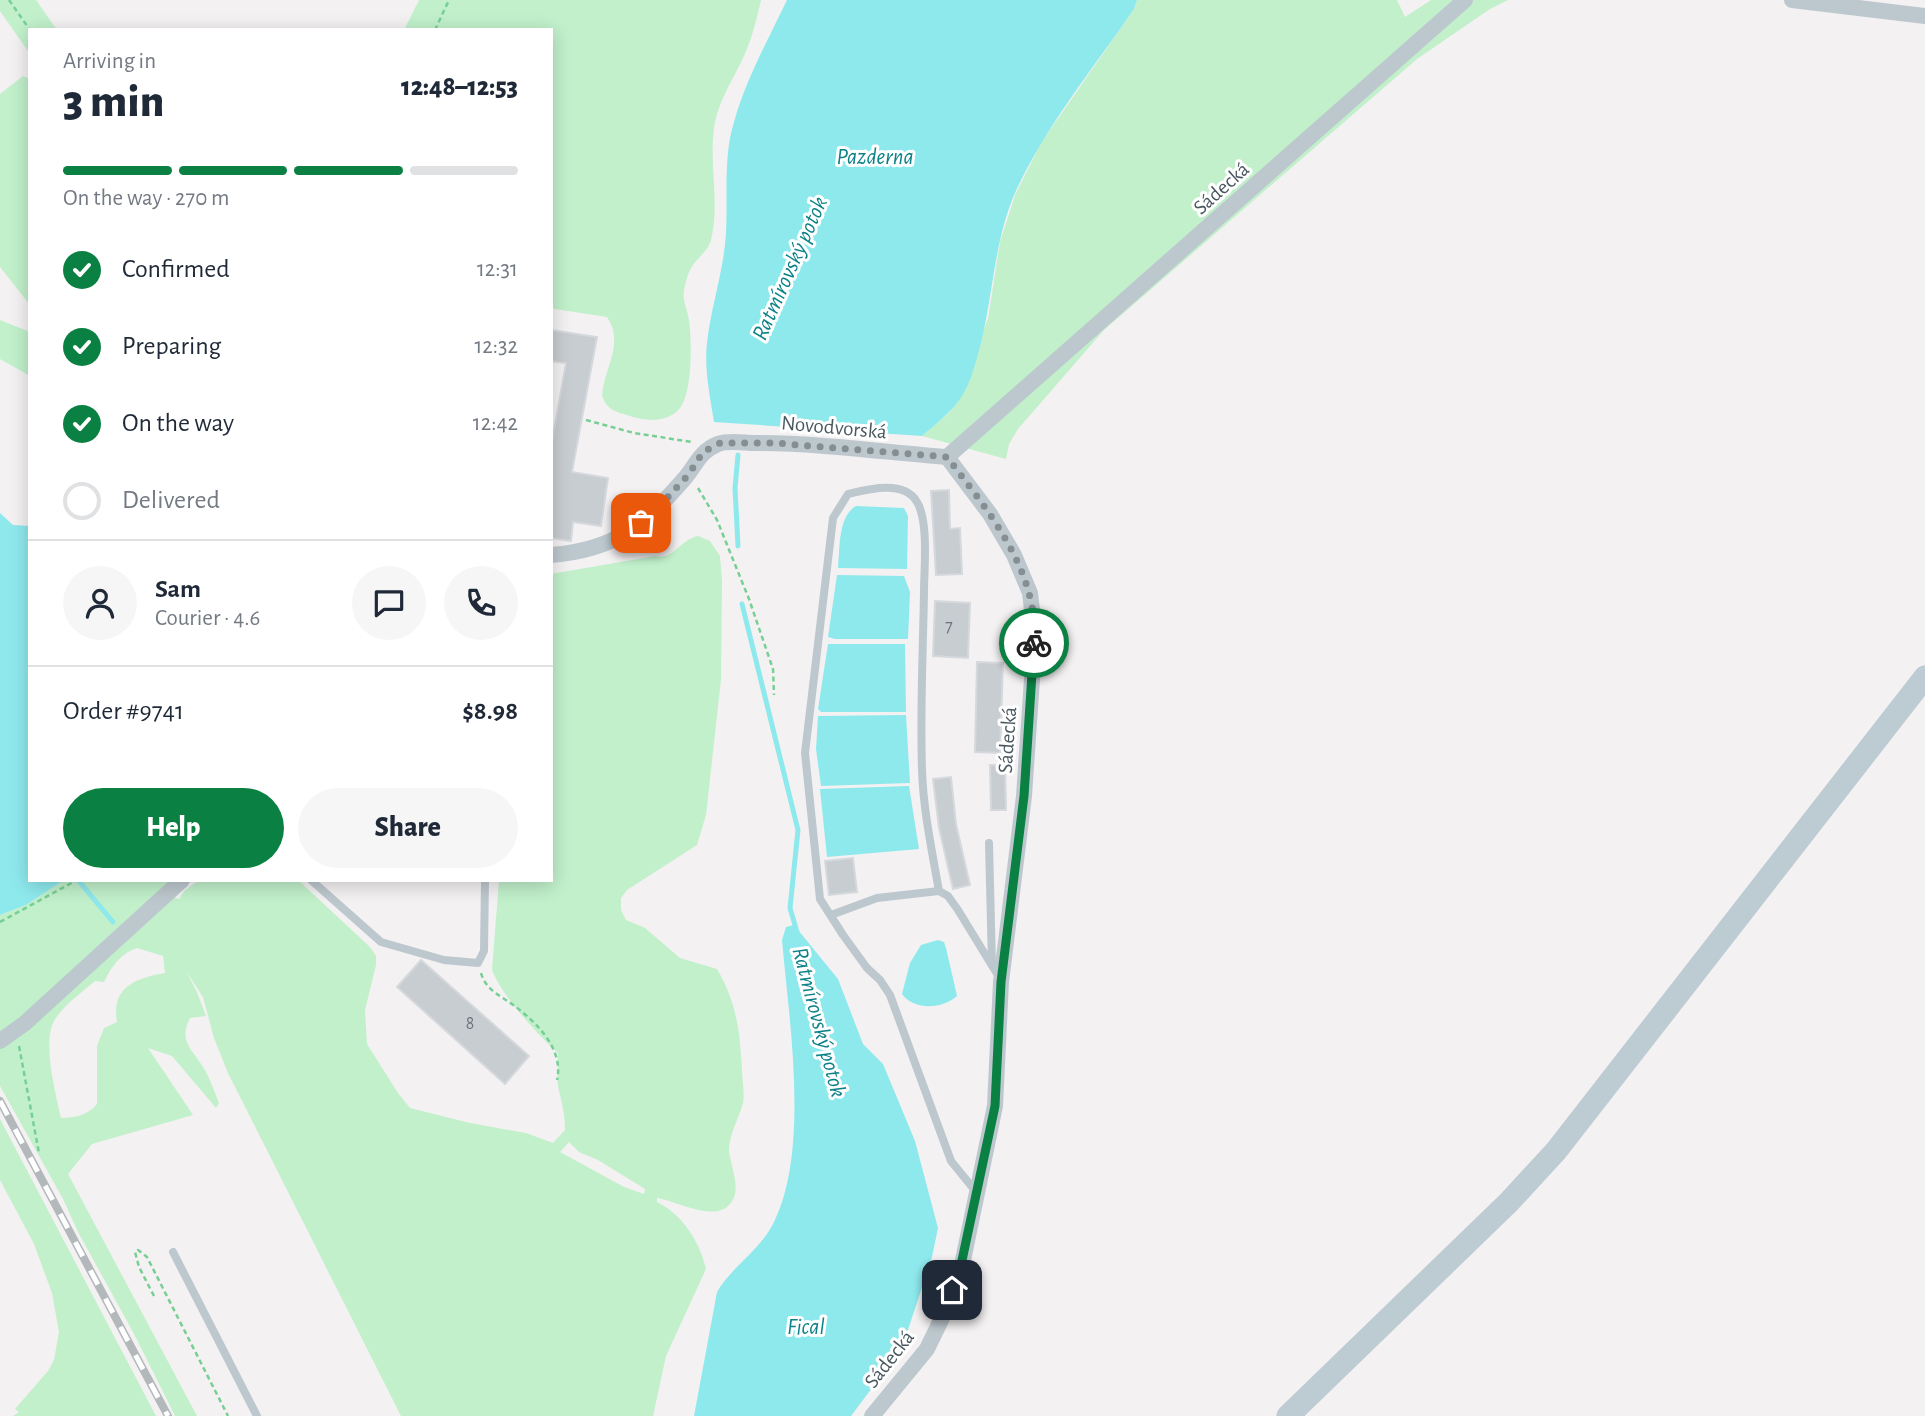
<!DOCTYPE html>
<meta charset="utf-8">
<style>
:root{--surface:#fff;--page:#f6f6f7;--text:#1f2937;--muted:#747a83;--line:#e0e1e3;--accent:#0b8043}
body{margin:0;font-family:"Alegreya Sans",sans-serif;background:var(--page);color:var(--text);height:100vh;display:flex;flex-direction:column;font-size:26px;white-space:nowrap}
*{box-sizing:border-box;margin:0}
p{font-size:23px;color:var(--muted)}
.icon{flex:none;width:38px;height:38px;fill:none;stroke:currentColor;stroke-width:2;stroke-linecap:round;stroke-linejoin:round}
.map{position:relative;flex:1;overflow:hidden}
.drawer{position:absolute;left:28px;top:28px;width:525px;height:854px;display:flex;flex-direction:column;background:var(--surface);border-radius:0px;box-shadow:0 4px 18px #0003}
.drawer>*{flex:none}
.pin{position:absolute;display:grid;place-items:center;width:60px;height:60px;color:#fff;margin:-30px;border-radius:14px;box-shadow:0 4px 10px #0006}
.courier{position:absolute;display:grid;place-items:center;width:70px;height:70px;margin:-35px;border:5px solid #0b8043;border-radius:50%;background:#fff;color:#222;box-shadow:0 2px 9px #0007}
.summary em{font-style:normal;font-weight:800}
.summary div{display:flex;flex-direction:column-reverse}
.summary{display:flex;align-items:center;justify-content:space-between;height:119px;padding:0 35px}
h1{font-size:46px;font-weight:800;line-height:52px}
.bar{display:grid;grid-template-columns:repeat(4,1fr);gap:10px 7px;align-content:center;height:84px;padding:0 35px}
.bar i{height:9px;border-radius:5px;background:var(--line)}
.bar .on{background:var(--accent)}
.bar p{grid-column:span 4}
.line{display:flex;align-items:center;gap:18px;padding:0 35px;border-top:2px solid var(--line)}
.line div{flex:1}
.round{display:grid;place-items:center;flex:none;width:74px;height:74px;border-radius:37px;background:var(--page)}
ol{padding:0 35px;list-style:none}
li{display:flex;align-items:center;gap:21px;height:77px}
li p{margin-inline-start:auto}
li .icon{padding:7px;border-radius:50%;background:var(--accent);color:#fff;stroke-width:4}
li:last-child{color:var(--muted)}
li i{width:38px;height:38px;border:4px solid var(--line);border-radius:50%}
.action{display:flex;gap:14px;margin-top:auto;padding:14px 35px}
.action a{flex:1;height:80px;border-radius:42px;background:var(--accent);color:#fff;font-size:28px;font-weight:800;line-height:80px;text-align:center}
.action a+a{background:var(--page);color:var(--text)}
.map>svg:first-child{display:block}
</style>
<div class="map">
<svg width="1925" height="1416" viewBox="0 0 1925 1416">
<rect width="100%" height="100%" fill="#f4f1f2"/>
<!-- green -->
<g fill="#c1f0cb" fill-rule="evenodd">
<path d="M0 0H36L57 30H30V54L0 11Z"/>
<path d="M419 0H761C757 17 753 35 746 51 736 76 717 101 714 129 709 166 720 203 711 240 708 252 695 259 690 270 687 276 685 284 684 290 682 302 688 310 689 321 692 341 692 388 682 405 672 423 646 422 630 416 617 412 606 410 602 395 604 368 625 343 607 317L555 309 551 307V30H404Z"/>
<path d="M1137 0H1397L1405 17 1431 0H1508L1490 9 1417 59 1104 330 1018 429 1009 444 1006 459 922 436 950 412 988 319 1000 242 1015 195 1041 143 1134 9Z"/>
<path d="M23 76 30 79V305L0 267V94Z"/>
<path d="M0 320 30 332V376L0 359Z"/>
<path d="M698 536 710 541 720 556 722 581 721 679 706 815 697 845 627 890 621 898V910L626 920 645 928 680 958 717 969C737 1003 740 1032 742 1071 742 1081 745 1093 743 1103 739 1118 729 1135 729 1150 730 1166 744 1192 728 1206 712 1221 676 1201 657 1198V1202C682 1214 700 1242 706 1269L666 1356 653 1416H401L228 1073 214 1038 203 997 186 971 196 990 206 1016 190 1018C178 1041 192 1049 203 1067 210 1078 214 1091 219 1103L216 1108 172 1056 148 1048 193 1115 92 1144 68 1174 197 1416H175L133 1332 78 1232 63 1199 0 1086V1047L172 897 179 899 184 891 199 880H298L370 947 376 956V965L365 1010 367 1044 398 1093 410 1108 470 1123 526 1133 553 1143 565 1130C565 1116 563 1108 560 1095 556 1082 558 1067 558 1053 537 1034 502 996 492 970L499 880H551V574L655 556C673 561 679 540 698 536ZM137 948 163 956 165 973C136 978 111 987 117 1022L104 1028 97 1046V1104C88 1115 75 1118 61 1118 56 1094 42 1043 54 1021 62 1007 77 996 89 986L95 981 104 982C111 967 121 953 137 948ZM569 1142 579 1152 598 1160 645 1189 644 1194 624 1187 560 1152Z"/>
<path d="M64 880H172L45 998 0 1034V915L26 905Z"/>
<path d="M0 1119 156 1416H13L19 1412 15 1409 48 1371 54 1360 59 1332 52 1293 34 1244 0 1180Z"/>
</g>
<!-- water -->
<g fill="#8ee9ed">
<path d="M787 0H1137L1134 9C1093 69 1045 127 1015 193 993 243 993 302 978 354 974 369 969 386 960 399 950 413 936 424 922 436L714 422C710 396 704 369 707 343 711 306 724 270 726 233 728 197 723 157 734 122 746 79 768 40 787 0Z"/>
<path d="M856 506 904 508 908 516 907 569 838 568C840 548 838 516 856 506Z"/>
<path d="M0 513 13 525 30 526V880H64L26 905 0 915Z"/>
<path d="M837 575 904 576 910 592 908 639H835L828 637Z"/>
<path d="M828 644H905L906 712H821L818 709Z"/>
<path d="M906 715 910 783 821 786 816 749 818 716Z"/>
<path d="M909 786 919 849 827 857 820 789Z"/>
<path d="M794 925 838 979 863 1044 883 1064 915 1141 938 1228 932 1257 902 1348 851 1416H694L717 1292C732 1266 760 1251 774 1222 810 1148 789 1021 782 940L786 927Z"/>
<path d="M938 940 944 942 946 948 957 996C943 1009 914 1011 902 994L910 963 921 945Z"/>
</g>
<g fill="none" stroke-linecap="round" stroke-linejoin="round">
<!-- stream -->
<g stroke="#8ee9ed" stroke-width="5">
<path d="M738 455 735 488 738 546"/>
<path d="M742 604 798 830 790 908 797 932"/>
<path d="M78 880 113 922"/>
</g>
</g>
<!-- building -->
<g fill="#c8cdd1" stroke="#d5d9dd" stroke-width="2">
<path d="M551 330 597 337 572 472 608 478 601 526 573 522 571 541 551 538V447L566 363 551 361Z"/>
<path d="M949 490 950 529 960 528 962 574 936 575 931 491Z"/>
<path d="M935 601 970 603 968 658 933 656Z"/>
<path d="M977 662 1003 663 1000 753 975 752Z"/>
<path d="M990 765H1005L1006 810H991Z"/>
<path d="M951 777 956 824 970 885 953 889 939 828 933 779Z"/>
<path d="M853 858 857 892 829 895 825 861Z"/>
<path d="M421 960 529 1056 505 1084 397 987Z"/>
</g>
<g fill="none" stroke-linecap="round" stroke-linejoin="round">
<!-- path -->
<g stroke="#78cf96" stroke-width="2.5" stroke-dasharray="5 3.5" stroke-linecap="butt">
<path d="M9 0 30 30"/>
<path d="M435 30 449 0"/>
<path d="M586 420 634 433 692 442"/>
<path d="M698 488 717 520 749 599 773 669 774 695"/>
<path d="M0 922 77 880"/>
<path d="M481 973C486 991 502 996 516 1007 538 1024 564 1050 557 1080"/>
<path d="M19 1046 39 1153"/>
<path d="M154 1296 139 1267 135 1252 138 1250 147 1257 228 1416"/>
</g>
<!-- service -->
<g stroke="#bdc8ce" stroke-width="8">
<path d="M989 843 992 965"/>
<path d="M311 880 381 942 444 960 478 963 484 951 485 880"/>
<path d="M939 891C932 851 923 809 922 769 920 710 923 651 924 592 924 569 929 522 917 502 904 480 869 489 848 494L833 518 805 753 820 899 843 935 867 968 880 980 890 995 951 1161 977 1193"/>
<path d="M831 915 877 898 939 891 948 896 958 910 999 977"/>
<path d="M173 1252 257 1416"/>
</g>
<!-- minor -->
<g stroke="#bdc8ce" stroke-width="16">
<path d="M1792 0 1925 16"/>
<path d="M947 457 1465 0"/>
<path d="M551 555C616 550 644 525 685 478 696 465 700 451 718 444 728 440 744 443 755 443 819 443 883 452 947 457"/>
<path d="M0 1041 24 1024 182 880"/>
<path d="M872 1416 927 1349 943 1316 962 1265 995 1106 1001 982 1024 796 1035 635 1030 593 1014 555 990 514 947 457"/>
</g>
<!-- secondary -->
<path stroke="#bdcbd3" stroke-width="23" d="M1288 1416 1509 1202 1556 1151 1925 677"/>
<defs>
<path id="rail" d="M0 1101 168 1416"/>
</defs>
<!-- rail casing -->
<use href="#rail" stroke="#b3b8bb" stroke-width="8"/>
<!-- rail -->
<use href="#rail" stroke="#fff" stroke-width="5" stroke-dasharray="16" stroke-linecap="butt"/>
</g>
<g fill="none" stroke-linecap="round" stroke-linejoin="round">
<!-- done -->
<path stroke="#858e92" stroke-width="7" stroke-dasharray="0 12.6" d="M641 523 665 500 689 474 703 452 720 443H775L947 457C988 511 1039 570 1034 643"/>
<!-- route -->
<path stroke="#0b8043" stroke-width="9" d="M952 1290 961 1265 995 1106 1001 982 1024 796 1034 643"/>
</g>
<g text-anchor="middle" stroke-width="6" stroke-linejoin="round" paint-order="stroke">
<!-- number labels -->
<g font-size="18" fill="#69757c">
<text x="949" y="632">7</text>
<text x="470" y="1029">8</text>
</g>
<!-- street labels -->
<g font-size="21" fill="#49585f" stroke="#fff">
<text transform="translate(1221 188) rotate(-42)" y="7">Sádecká</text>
<text transform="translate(834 427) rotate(5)" y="7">Novodvorská</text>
<text transform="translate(1007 740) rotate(-86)" y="7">Sádecká</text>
<text transform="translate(889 1359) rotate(-52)" y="7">Sádecká</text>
</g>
<!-- water labels -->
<g font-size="23" font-style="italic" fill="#0c8288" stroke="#fff">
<text x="875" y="164">Pazderna</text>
<text transform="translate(789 268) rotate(-66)" y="8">Ratmírovský potok</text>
<text transform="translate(820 1022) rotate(75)" y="8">Ratmírovský potok</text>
<text x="806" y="1334">Fical</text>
</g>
</g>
</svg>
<div class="pin" style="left:641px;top:523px;background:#ea580c"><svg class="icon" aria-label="bag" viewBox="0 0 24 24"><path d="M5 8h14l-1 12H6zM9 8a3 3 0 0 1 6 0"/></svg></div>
<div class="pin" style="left:952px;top:1290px;background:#1f2937"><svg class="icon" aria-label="home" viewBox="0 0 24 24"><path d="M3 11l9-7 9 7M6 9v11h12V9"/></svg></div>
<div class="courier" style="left:1034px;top:643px"><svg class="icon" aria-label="bike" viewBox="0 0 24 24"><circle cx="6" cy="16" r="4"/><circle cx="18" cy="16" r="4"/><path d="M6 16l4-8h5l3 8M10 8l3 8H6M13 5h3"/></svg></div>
<section class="drawer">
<div class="summary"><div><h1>3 min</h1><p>Arriving in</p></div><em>12:48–12:53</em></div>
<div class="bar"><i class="on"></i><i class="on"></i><i class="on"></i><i></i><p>On the way · 270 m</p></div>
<ol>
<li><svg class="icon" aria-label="check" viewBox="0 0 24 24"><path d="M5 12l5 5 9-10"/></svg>Confirmed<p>12:31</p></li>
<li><svg class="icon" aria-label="check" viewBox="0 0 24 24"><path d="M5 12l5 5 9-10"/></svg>Preparing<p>12:32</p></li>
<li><svg class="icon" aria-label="check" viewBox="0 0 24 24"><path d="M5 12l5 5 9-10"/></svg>On the way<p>12:42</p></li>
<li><i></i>Delivered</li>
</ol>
<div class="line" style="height:126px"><a class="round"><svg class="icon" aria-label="person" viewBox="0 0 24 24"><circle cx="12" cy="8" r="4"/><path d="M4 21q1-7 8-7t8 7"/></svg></a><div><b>Sam</b><p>Courier · 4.6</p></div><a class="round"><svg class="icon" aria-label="chat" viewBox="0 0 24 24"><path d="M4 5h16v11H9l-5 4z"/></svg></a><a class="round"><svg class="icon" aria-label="phone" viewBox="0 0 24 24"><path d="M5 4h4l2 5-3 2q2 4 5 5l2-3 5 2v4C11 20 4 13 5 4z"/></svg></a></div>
<div class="line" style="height:91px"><div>Order #9741</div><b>$8.98</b></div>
<div class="action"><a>Help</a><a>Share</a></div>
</section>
</div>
